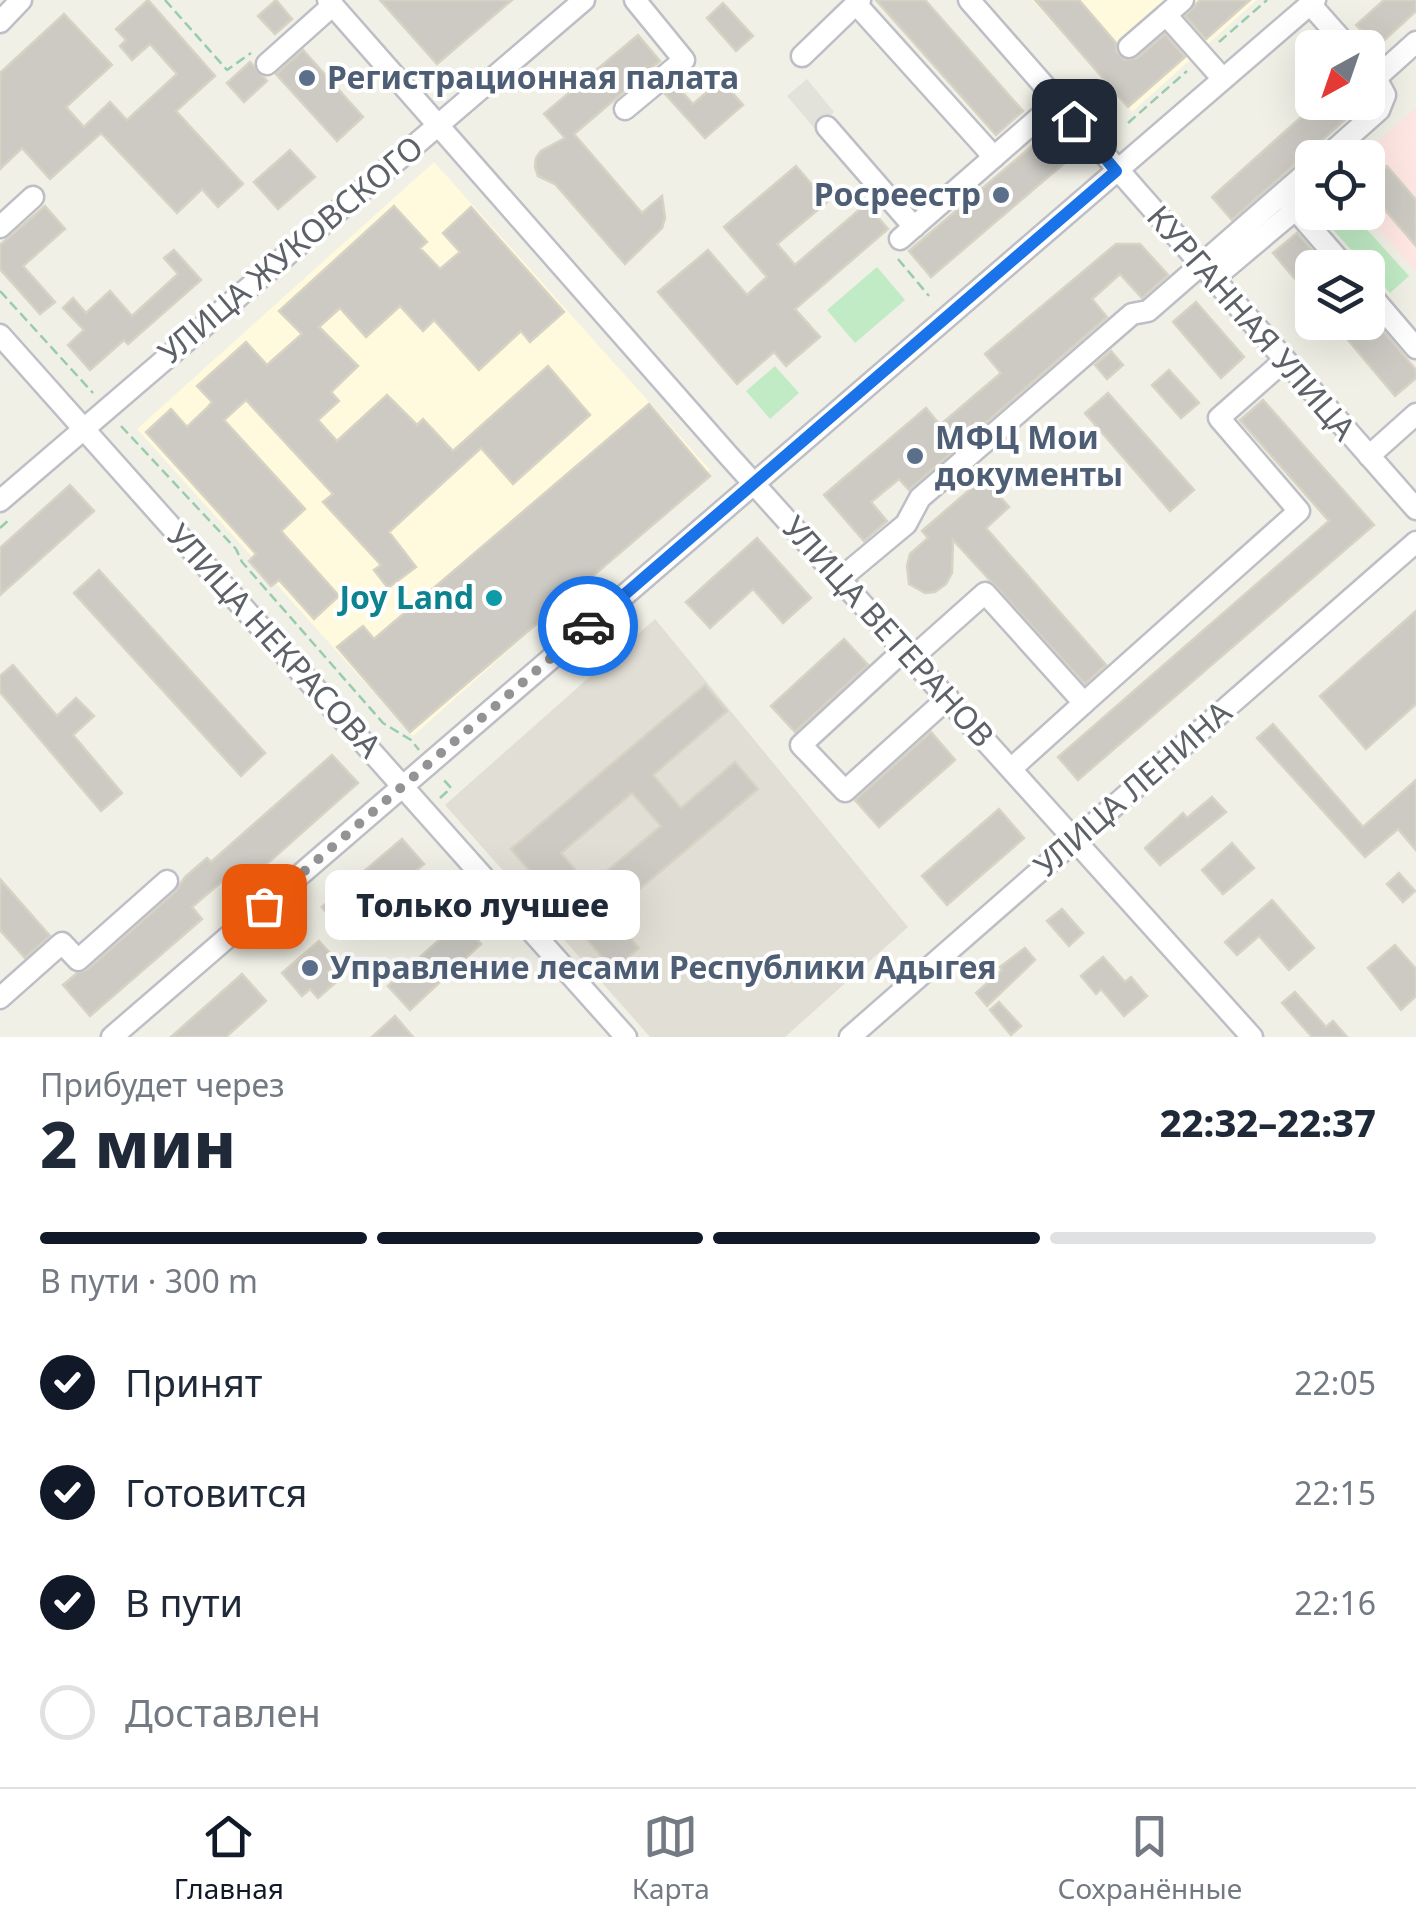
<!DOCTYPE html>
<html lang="ru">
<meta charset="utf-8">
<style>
:root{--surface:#fff;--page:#f2f2f3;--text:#1f2937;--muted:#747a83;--line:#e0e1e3;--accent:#111827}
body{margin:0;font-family:"Noto Sans",sans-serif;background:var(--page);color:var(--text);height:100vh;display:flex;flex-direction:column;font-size:38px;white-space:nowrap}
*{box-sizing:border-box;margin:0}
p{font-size:32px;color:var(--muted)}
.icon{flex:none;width:55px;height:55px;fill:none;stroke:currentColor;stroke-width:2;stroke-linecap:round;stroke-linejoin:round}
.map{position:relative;height:1037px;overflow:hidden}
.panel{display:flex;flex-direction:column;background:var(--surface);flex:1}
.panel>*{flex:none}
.needle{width:65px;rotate:220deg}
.tools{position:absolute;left:1295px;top:30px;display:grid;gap:20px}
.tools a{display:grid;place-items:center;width:90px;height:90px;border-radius:15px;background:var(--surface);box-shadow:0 10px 40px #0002;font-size:50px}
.pin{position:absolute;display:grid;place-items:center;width:85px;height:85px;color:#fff;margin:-42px;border-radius:20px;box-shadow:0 5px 15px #0006}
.courier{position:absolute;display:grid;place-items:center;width:100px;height:100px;margin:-50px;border:8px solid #1a73e8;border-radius:50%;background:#fff;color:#222;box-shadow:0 2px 12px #0007}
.bubble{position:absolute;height:70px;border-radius:15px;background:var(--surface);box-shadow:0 10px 40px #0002;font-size:32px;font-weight:800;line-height:70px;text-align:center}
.headline em{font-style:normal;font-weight:800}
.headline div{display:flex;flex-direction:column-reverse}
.headline{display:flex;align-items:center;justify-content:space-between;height:170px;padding:0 40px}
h1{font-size:65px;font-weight:800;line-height:75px}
.bar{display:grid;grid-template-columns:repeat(4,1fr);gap:15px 10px;align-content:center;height:120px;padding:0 40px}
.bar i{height:12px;border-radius:8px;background:var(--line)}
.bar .current{background:var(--accent)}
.bar p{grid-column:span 4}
ol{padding:0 40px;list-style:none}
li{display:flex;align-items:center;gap:30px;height:110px}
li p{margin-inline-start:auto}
li .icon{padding:10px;border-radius:50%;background:var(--accent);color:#fff;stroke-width:4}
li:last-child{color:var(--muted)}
li i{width:55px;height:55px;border:5px solid var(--line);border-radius:50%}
.menu{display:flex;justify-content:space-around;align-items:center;height:140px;border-top:2px solid var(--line);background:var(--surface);font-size:28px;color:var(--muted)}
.menu a{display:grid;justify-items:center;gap:5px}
.menu .current{color:var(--accent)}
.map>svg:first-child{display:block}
</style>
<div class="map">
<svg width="1416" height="1037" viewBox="0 0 1416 1037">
<rect width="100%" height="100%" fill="#f1f0e6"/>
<!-- commercial -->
<g fill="#fffadd">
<path d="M1032 0H1257L1132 112Z"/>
<path d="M434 162 710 470 413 736 137 429Z"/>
</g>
<!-- industrial -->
<path fill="#e2e1da" d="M807 79 834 112 815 129 787 96Z"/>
<!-- education -->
<path fill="#e1dfd5" d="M655 619 908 927 785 1037H650L445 805Z"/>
<!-- medical -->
<path fill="#fee7e3" d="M1416 107V272L1364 213 1368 212V158H1359Z"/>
<!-- green -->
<g fill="#c1ebc4">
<path d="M1318 213H1352L1409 276 1390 293Z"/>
<path d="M877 267 905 300 855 343 827 310Z"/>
<path d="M775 366 799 393 770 419 746 391Z"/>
</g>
<!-- building -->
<g fill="#cccac3" stroke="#d7d3c4" stroke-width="2.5" fill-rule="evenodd">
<path d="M148 0 215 76 176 111 243 184 218 207 202 189 177 213 101 133 50 179 22 148 0 169V73L64 14 112 65 66 107 84 127 110 102 127 120 177 74 150 44 132 60 120 46 126 40 116 29Z"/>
<path d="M276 0 292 19 275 34 258 16Z"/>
<path d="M380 0H512L437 64Z"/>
<path d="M876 0H925L1023 111 996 135Z"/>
<path d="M1035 0H1079L1116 43V51L1124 60 1137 58 1165 34 1185 57 1128 107Z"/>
<path d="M1200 0H1250L1206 39 1185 16Z"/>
<path d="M1384 0H1416V11L1377 47 1356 25Z"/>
<path d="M723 3 753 36 736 51 707 18Z"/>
<path d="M638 35 660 61 574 134 642 213 662 196 665 218 662 228 625 264 555 184 538 176 535 167 536 158 541 151 565 138 544 114Z"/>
<path d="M303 50 363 117 337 141 276 74Z"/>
<path d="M250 62 267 81 244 102 227 83Z"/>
<path d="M721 80 743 105 705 138 665 94 676 85 693 104Z"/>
<path d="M1318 102H1365L1232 220 1212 197Z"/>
<path d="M1046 134 1068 160 931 277 909 251Z"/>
<path d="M290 150 315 177 278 209 254 182Z"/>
<path d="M796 166 827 202 777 244 795 265 866 204 888 229 795 309 820 337 786 366 774 352 737 384 658 292 708 250 747 295 767 277 724 227Z"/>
<path d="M1387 166 1416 200V246L1368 190V183Z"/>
<path d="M45 206 65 229 23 266 55 302 40 314 0 269V245Z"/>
<path d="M394 206 427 242 420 248 440 269 460 252 443 233 471 207 564 312 530 342 521 331 479 370 434 320 423 331 400 306 366 337 340 308 319 327 358 366 331 392 339 401 318 420 337 441 387 395 417 425 423 419 453 451 548 366 590 415 513 484 481 448 389 532 416 567 388 588 374 570 381 565 323 502 333 494 246 400 224 420 305 509 281 531 339 596 314 619 279 580 271 586 249 561 256 554 146 432 171 409 187 427 207 408 212 402 197 386 246 342 267 365 302 334 279 311Z"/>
<path d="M1297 233 1327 268H1312V299L1273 253Z"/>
<path d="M1116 244H1140L1168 275 1142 298 1120 274 1092 299 1107 317 909 490 899 479 871 502 887 521 864 541 824 495 926 408 940 425 1001 373 985 354Z"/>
<path d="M174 250 201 280 128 344 124 340 90 370 68 345 84 330 63 308 73 298 86 313 110 291 132 316 178 274 164 258Z"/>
<path d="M1196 302 1244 357 1221 378 1173 322Z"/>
<path d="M1368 313 1416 370V378L1395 396 1333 322H1368Z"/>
<path d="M1111 351 1123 365 1107 379 1095 365Z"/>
<path d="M1169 370 1199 403 1181 418 1152 385Z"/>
<path d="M1108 393 1194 490 1170 511 1085 413Z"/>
<path d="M1263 400 1374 525 1078 780 1058 757 1329 521 1240 420Z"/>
<path d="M649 404 710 476 410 732 337 647 363 626 374 639Z"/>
<path d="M983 478 1009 507 986 528 1106 665 1085 684 953 540 952 573 946 584 935 592 925 593 909 584 907 566 910 554 928 538 922 531Z"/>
<path d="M70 485 94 511 0 595V548Z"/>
<path d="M757 538 811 598 783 623 753 589 710 628 686 602Z"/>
<path d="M99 570 265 753 241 776 74 593Z"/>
<path d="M1416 611V704L1366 749 1320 696Z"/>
<path d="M844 639 868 665 795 732 771 706Z"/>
<path d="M13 665 57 716 76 698 94 716 73 735 122 793 101 811 0 692V676Z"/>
<path d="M705 685 727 711 653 775 681 808 735 762 758 789 610 914 639 948 613 970 511 849ZM632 793 661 826 589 886 561 853Z"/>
<path d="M1273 724 1363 827 1416 780V850L1398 829 1365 857 1257 738Z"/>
<path d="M931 732 955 760 879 827 855 800Z"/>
<path d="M332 755 358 783 251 878 240 866 192 907 202 919 90 1016 63 985 77 973 87 970 176 891 185 877 207 858 211 862Z"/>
<path d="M1212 797 1226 812 1160 865 1145 848 1183 813 1187 818Z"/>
<path d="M999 809 1024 838 947 905 922 876Z"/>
<path d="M402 839 424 864 343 933 322 907Z"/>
<path d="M1232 843 1254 868 1223 894 1202 870Z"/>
<path d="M1399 873 1415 891 1403 902 1387 884Z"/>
<path d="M0 879 50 936 25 958 0 930Z"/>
<path d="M1272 900 1314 948 1289 970 1259 936 1237 955 1225 942Z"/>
<path d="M1062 909 1083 933 1069 946 1047 921Z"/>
<path d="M460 921 481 944 410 1010 388 986Z"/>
<path d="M319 941 339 963 328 972 336 982 318 998 310 989 302 996 282 973Z"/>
<path d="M1395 945 1416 969V996L1401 1010 1368 968Z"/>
<path d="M1025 948 1035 960 987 1006 976 993 1002 970 1000 967Z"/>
<path d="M1103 957 1125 982 1131 977 1147 996 1124 1016 1101 989 1096 994 1081 976Z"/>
<path d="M242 974 266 1001 226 1037H171Z"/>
<path d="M1295 992 1326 1027 1333 1021 1347 1037H1312L1282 1003Z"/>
<path d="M999 1002 1021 1026 1011 1035 990 1010Z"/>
<path d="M395 1016 413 1037H372Z"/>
</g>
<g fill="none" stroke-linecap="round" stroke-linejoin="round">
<defs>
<g id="minor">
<path d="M328 0 728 455 1252 1037"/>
<path d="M969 0 1416 509"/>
<path d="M1183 0 1166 15 1223 79"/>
<path d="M856 4 994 157"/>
<path d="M1310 4 1349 48"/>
<path d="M0 22 21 0"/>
<path d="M1129 47 1166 15"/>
<path d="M802 56 860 0"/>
<path d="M267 64 333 5"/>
<path d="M1369 70 1376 78 1416 42"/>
<path d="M625 109 684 60 635 0"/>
<path d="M827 127 914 227"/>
<path d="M1325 158 1379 110 1385 95 1376 78"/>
<path d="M1287 200 1346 268"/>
<path d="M0 227 33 197"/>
<path d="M900 239 1057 102"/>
<path d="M1213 279 1295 210"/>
<path d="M1368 292 1416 348"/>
<path d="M0 335 626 1037"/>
<path d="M1369 456 1416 414"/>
<path d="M0 501 584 0"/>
<path d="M840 579 906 524 920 498 1132 314 1148 311 1312 168"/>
<path d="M904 650 801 745 845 791 948 698"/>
<path d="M912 658 985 593 1084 703 1012 768"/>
<path d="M1084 703 1299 511 1219 418 1285 360"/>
<path d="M0 998 62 943 78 960 167 881"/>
<path d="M112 1037 1315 0"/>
<path d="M850 1037 1416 542"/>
</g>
</defs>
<!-- minor casing -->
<use href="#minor" stroke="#bebfc6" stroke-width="25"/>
<!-- path -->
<g stroke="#98ccac" stroke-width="2.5" stroke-dasharray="10 5" stroke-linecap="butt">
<path d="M165 0 227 70 251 53"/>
<path d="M1219 42 1267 0"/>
<path d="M1128 123 1187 71"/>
<path d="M898 259 929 296"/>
<path d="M0 291 93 393"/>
<path d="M121 426 236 549 242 562 383 723 411 740 419 750"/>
<path d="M0 528 11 518"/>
<path d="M440 798 451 788 443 779"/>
</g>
<!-- minor -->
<use href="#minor" stroke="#fff" stroke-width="20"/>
</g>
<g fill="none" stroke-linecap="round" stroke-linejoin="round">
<!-- done -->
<path stroke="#919394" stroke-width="10" stroke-dasharray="0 18" d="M264 906 588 626"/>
<!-- route -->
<path stroke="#1a73e8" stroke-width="12" d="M588 626 1116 171 1074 121"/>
</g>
<!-- markers -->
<g fill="#5c6f8a" stroke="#fff" stroke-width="4">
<circle cx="307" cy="78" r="10"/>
<circle cx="1001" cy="195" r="10"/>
<circle cx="915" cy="456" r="10"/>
<circle cx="310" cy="968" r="10"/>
</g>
<circle fill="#0f9aa8" stroke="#fff" stroke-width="4" cx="494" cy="598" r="10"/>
<g text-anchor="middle" stroke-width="8" stroke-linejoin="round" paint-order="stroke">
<!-- service labels -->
<g font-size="32" font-weight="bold" fill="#4e5e75" stroke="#fff" text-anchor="start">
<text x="327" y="89">Регистрационная палата</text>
<text x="981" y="206" text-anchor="end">Росреестр</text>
<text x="935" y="449">МФЦ Мои<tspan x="935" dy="37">документы</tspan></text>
<text x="330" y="979">Управление лесами Республики Адыгея</text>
</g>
<!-- street labels -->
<g font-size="32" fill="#5d6168" stroke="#fff">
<text transform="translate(291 250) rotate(-40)" y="11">УЛИЦА ЖУКОВСКОГО</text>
<text transform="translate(1251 323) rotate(49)" y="11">КУРГАННАЯ УЛИЦА</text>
<text transform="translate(888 632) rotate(48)" y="11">УЛИЦА ВЕТЕРАНОВ</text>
<text transform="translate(274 641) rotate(48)" y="11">УЛИЦА НЕКРАСОВА</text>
<text transform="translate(1133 789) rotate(-41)" y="11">УЛИЦА ЛЕНИНА</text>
</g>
<!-- culture labels -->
<g font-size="32" font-weight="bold" fill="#0d838f" stroke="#fff" text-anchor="end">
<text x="474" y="609">Joy Land</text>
</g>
</g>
</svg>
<div class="tools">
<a><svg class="needle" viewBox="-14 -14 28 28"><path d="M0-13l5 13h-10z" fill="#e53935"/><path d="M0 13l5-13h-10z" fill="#747a83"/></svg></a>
<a><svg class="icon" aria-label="locate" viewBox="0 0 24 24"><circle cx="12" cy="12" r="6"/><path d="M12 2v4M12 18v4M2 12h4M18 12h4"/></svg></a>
<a><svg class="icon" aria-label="layers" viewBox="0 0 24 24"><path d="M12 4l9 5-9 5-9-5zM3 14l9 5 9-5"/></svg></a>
</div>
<div class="pin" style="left:264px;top:906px;background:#ea580c"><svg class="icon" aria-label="bag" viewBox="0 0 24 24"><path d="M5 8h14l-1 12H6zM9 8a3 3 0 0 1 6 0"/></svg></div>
<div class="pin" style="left:1074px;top:121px;background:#1f2937"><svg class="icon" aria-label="home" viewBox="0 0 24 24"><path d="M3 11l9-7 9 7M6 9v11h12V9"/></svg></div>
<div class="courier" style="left:588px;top:626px"><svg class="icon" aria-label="car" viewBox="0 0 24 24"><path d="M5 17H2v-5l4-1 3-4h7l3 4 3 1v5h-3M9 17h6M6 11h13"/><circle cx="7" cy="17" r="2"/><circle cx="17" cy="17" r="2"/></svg></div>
<div class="bubble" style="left:325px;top:870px;width:315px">Только лучшее</div>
</div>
<section class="panel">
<div class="headline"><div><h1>2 мин</h1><p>Прибудет через</p></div><em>22:32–22:37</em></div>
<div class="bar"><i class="current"></i><i class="current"></i><i class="current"></i><i></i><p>В пути · 300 m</p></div>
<ol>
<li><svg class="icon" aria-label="check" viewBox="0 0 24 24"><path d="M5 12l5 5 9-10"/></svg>Принят<p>22:05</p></li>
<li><svg class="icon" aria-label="check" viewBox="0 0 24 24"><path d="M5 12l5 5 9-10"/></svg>Готовится<p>22:15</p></li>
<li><svg class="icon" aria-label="check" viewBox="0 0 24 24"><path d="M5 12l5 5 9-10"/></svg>В пути<p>22:16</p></li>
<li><i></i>Доставлен</li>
</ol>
</section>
<nav class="menu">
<a class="current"><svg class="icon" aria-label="home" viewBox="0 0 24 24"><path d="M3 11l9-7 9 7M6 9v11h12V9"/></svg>Главная</a>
<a><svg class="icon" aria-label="map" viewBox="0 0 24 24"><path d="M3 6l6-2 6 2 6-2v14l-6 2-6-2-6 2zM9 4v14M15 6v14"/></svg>Карта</a>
<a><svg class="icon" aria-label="saved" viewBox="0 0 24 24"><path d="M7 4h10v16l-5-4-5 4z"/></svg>Сохранённые</a>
</nav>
